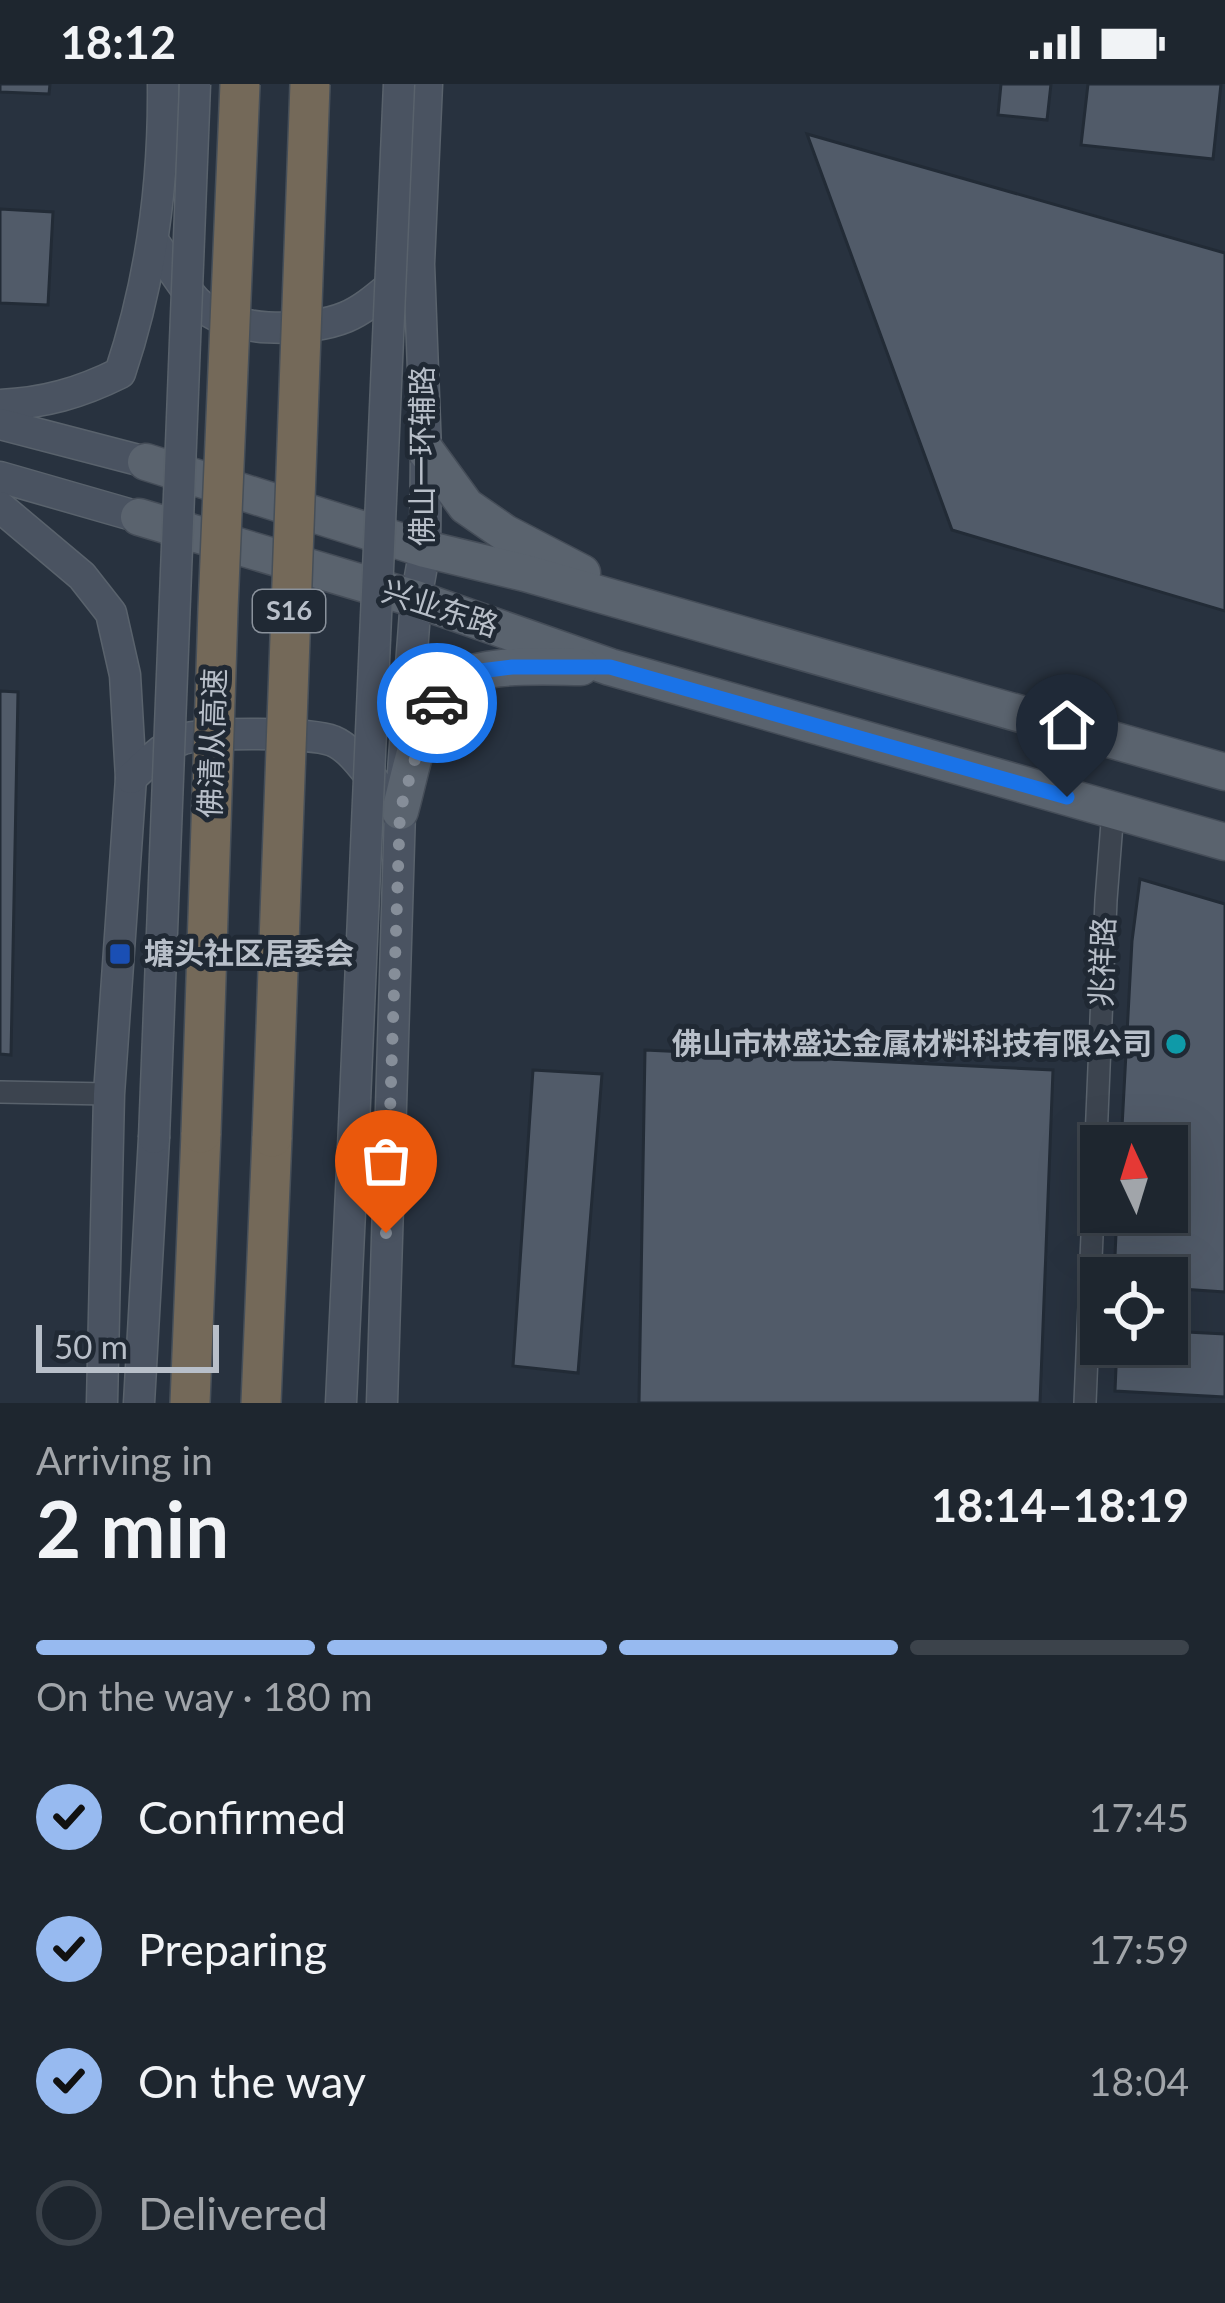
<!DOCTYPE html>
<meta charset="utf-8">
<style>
:root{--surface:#1e262f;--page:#2b323b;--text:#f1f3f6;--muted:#a1a5aa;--line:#3c434b;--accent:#97baf0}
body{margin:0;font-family:Lato,"Noto Sans SC",sans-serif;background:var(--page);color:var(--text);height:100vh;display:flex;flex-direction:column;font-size:45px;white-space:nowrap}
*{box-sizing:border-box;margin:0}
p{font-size:39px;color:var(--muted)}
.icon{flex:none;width:66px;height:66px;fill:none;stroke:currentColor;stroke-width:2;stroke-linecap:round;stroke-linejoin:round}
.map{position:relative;height:1319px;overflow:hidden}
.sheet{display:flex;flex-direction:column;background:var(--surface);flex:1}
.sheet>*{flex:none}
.needle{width:78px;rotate:356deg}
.tools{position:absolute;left:1080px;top:1041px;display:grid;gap:24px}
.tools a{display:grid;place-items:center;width:108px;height:108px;border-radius:0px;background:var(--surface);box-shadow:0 12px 48px #0002,0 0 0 3px var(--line);font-size:60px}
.scale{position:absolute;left:36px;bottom:30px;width:183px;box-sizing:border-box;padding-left:12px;border:6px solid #b8bfc9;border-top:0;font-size:33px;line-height:42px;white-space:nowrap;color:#b8bfc9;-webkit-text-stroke:9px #202934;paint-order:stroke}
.pin{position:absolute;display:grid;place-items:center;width:102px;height:102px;color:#fff;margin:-123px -51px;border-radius:50% 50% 50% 0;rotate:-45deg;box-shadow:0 0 12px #0007}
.pin .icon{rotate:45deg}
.courier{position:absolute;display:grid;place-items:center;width:120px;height:120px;margin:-60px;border:9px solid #1a73e8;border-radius:50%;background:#fff;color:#222;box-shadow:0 3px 15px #0007}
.headline em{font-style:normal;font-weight:700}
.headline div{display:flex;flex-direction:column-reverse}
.headline{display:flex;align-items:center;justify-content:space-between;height:204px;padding:0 36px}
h1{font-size:78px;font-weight:700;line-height:90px}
.bar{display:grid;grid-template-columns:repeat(4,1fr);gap:18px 12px;align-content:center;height:144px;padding:0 36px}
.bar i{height:15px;border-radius:9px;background:var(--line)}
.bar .selected{background:var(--accent)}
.bar p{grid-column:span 4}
ol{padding:0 36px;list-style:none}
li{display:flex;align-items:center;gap:36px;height:132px}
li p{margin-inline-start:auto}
li .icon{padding:12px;border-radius:50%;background:var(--accent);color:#111;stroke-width:4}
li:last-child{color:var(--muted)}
li i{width:66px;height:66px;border:6px solid var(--line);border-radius:50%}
.status{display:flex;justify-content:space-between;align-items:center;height:84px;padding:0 60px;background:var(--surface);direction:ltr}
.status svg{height:33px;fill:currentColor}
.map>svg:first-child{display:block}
</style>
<div class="status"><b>18:12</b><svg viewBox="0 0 49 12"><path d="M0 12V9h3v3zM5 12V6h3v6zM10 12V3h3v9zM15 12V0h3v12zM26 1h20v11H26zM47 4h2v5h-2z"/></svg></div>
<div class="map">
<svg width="1225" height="1319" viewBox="0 0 1225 1319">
<rect width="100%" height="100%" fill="#28323f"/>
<!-- building -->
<g fill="#515b69" stroke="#222b36" stroke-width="3">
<path d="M0 0H50L49 10 0 8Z"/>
<path d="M1001 0H1051L1047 36 998 31Z"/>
<path d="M1088 0H1221L1213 75 1081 61Z"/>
<path d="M807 50 1225 169V527L952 446Z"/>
<path d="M0 125 53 128 48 221 0 219Z"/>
<path d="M0 607 18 608 11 971 0 970Z"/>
<path d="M1140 795 1225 820V1208L1167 1204V1194H1114L1117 1128H1167V1062H1121L1132 857Z"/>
<path d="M645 966 1053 986 1040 1319H639Z"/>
<path d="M533 986 602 990 578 1289 513 1282Z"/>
<path d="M1167 1247 1225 1250V1313L1115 1307 1117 1260H1167Z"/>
</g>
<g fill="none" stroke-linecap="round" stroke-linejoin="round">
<defs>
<g id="minor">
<path d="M0 1008 109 1010"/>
<path d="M1085 1319 1106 816 1113 726"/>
</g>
<g id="secondary">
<path d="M153 157C167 176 180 200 196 217 225 250 308 249 346 233 368 224 387 204 406 190"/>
<path d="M0 321C44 319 80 309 120 289 151 197 164 98 163 0"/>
<path d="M0 340 146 378"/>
<path d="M0 393 139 433"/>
<path d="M0 423 82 492 111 529 125 591 131 694 109 1010 102 1319"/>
<path d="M131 694C147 680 162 662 183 655 207 648 310 648 333 657 352 665 366 688 379 703"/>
<path d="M139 1319 154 1054"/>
<path d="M341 1319 353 1064"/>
<path d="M382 1319 400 727 416 515 425 465 426 367 419 180 427 0"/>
</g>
<g id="primary">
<path d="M426 367 466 422 505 449 582 489"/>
<path d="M146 378 425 465 525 489 1225 688"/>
<path d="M139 433 416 515 610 583 1225 758"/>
<path d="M400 727C411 688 418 636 445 604 470 577 547 583 581 583"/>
</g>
<g id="motorway">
<path d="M190 1319 201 1049"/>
<path d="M261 1319 272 1053"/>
</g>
</defs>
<!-- minor casing -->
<use href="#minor" stroke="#59626c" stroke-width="24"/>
<!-- secondary casing -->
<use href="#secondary" stroke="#59626c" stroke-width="33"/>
<!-- primary casing -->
<use href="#primary" stroke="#454d58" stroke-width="39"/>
<!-- motorway casing -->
<use href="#motorway" stroke="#464f59" stroke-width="42"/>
<!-- minor -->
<use href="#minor" stroke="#3c444f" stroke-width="21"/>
<!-- secondary -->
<use href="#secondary" stroke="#4a5361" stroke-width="30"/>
<!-- primary -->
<use href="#primary" stroke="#5a636e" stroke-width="36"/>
<!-- motorway -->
<use href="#motorway" stroke="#746959" stroke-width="39"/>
<defs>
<g id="secondary-bridge">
<path d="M154 1054 195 0"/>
<path d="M353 1064 399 0"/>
</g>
<g id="motorway-bridge">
<path d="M201 1049 218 525 240 0"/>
<path d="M272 1053 310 0"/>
</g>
</defs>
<!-- secondary-bridge casing -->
<use href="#secondary-bridge" stroke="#59626c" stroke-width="33" stroke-linecap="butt"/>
<!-- motorway-bridge casing -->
<use href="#motorway-bridge" stroke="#464f59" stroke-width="42" stroke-linecap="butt"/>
<!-- secondary-bridge -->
<use href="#secondary-bridge" stroke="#4a5361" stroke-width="30"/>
<!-- motorway-bridge -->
<use href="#motorway-bridge" stroke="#746959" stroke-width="39"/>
</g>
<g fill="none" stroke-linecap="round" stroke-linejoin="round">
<!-- done -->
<path stroke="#868e99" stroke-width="12" stroke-dasharray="0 21.6" d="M386 1149 400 727 426 637 437 619"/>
<!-- route -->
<path stroke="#1a73e8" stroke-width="15" d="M437 619 447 602 480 587 512 583H610L1067 713"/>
</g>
<!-- markers -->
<rect fill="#1a4fb4" stroke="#202934" stroke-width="4.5" x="108" y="858" width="24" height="24" rx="6"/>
<circle fill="#0f9aa8" stroke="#202934" stroke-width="4.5" cx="1176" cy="960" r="12"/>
<g text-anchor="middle" stroke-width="10" stroke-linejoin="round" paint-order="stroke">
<!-- shield labels -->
<rect fill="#202934" stroke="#8a929c" stroke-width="3" x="253" y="506" width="72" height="42" rx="9"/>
<g font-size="27" font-weight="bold" fill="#b8bfc9">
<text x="289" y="536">S16</text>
</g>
<!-- street labels -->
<g font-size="30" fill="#b8bfc9" stroke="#202934">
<text transform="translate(423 372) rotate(-90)" y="10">佛山一环辅路</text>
<text transform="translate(440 525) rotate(18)" y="10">兴业东路</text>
<text transform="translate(213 659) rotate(-88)" y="10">佛清从高速</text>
<text transform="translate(1103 878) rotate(-88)" y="10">兆祥路</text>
</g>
<!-- poi labels -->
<g font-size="30" font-weight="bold" fill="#b8bfc9" stroke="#202934" text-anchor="start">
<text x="144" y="880">塘头社区居委会</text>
<text x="1152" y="970" text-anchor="end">佛山市林盛达金属材料科技有限公司</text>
</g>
</g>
</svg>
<div class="tools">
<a><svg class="needle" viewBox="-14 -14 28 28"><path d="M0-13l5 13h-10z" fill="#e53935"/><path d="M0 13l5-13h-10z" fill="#a1a5aa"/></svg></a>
<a><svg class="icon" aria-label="locate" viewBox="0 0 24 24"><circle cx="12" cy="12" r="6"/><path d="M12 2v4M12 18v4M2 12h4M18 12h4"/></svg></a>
</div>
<div class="scale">50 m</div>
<div class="pin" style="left:386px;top:1149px;background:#ea580c"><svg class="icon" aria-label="bag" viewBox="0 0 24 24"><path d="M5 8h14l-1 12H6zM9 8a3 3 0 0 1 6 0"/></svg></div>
<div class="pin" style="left:1067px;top:713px;background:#1f2937"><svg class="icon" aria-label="home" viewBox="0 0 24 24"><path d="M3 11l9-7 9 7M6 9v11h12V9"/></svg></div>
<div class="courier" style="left:437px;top:619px"><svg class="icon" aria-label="car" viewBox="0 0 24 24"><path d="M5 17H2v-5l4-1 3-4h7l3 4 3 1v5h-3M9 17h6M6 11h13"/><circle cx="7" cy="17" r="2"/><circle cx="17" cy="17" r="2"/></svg></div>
</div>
<section class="sheet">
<div class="headline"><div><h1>2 min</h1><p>Arriving in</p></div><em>18:14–18:19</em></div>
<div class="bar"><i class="selected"></i><i class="selected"></i><i class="selected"></i><i></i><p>On the way · 180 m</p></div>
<ol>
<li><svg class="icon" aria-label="check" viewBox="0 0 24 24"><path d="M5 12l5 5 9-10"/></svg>Confirmed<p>17:45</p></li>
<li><svg class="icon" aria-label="check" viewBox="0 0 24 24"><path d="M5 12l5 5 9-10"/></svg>Preparing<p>17:59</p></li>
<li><svg class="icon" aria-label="check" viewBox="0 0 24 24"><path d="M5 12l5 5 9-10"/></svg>On the way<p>18:04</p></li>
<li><i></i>Delivered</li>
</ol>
</section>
